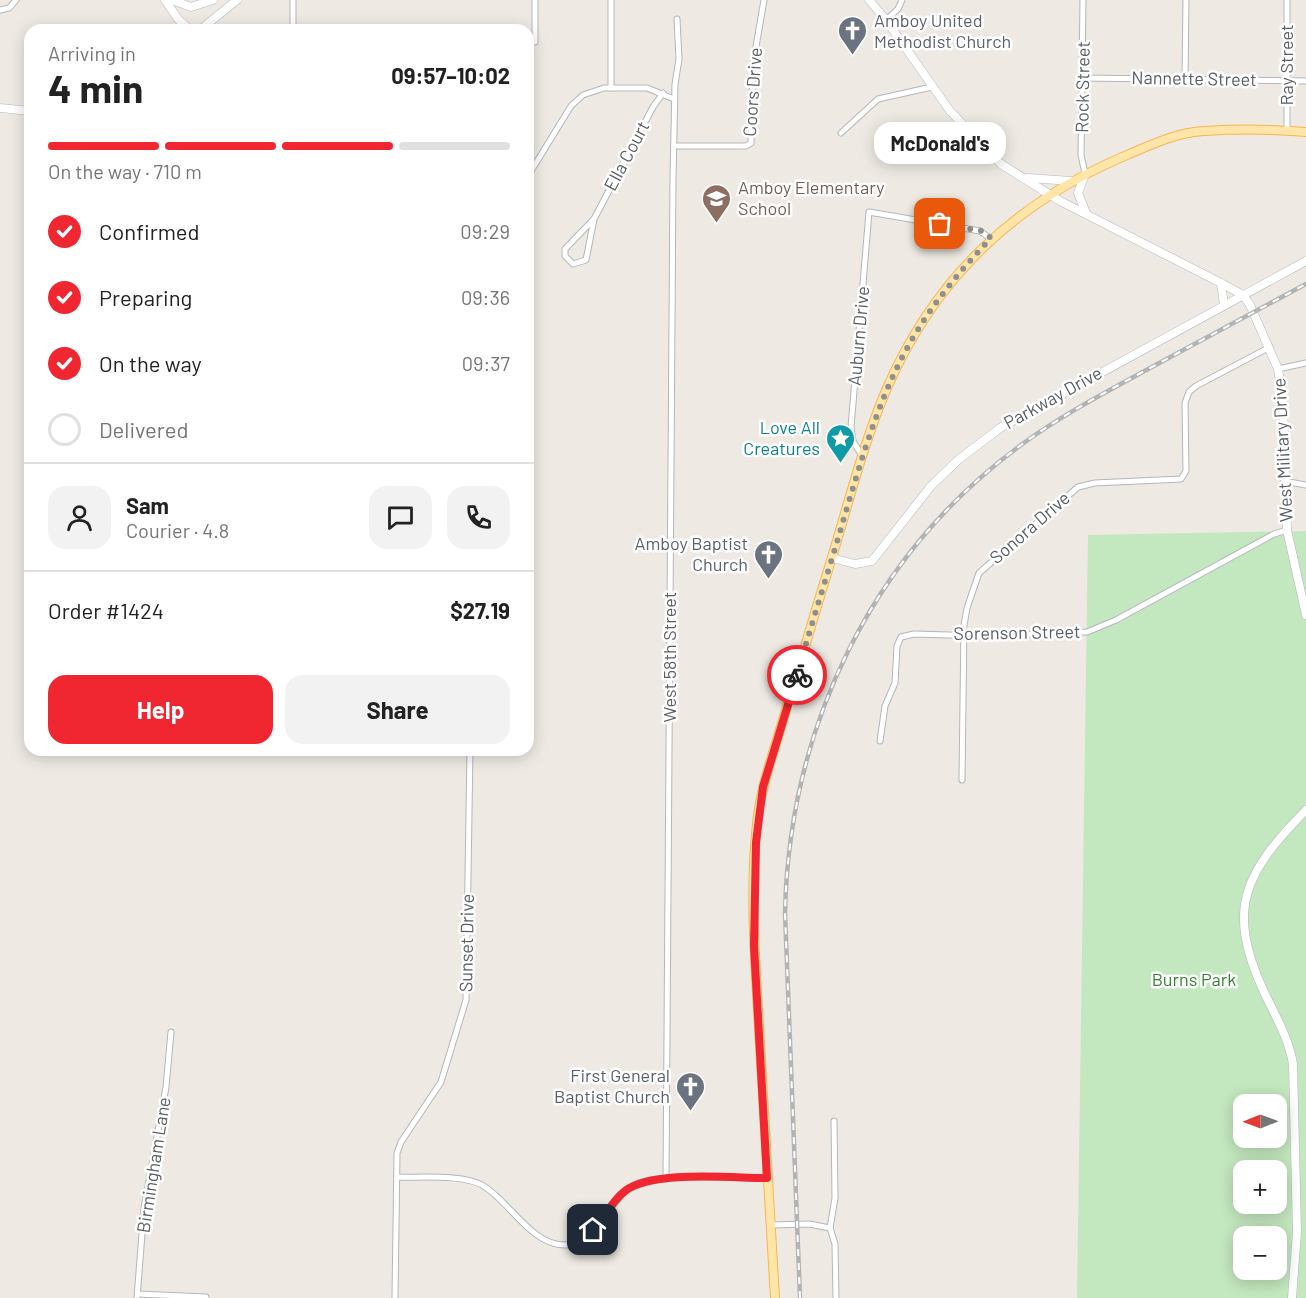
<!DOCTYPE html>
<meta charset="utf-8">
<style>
:root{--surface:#fff;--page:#f2f2f2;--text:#222;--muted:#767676;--line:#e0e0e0;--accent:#f02731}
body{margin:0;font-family:Barlow,sans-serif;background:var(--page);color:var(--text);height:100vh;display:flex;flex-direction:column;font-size:22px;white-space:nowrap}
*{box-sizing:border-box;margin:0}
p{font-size:20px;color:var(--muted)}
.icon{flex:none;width:33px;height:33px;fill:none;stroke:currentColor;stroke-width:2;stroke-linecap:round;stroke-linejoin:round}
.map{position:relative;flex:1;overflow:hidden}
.side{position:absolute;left:24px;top:24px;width:510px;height:732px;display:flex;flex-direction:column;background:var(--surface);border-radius:18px;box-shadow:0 3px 15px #0003}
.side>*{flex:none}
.needle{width:39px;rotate:269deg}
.tools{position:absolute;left:1233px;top:1094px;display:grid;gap:12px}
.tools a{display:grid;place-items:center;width:54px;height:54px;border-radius:12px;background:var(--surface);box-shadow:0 3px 15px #0003;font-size:30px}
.pin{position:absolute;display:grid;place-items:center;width:51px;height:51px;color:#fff;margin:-26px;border-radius:12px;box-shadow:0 3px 9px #0006}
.courier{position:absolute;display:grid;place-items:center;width:60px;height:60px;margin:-30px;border:4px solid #f02731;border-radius:50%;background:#fff;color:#222;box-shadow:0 2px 8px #0007}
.bubble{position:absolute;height:42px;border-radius:18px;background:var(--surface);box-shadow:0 3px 15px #0003;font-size:20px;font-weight:700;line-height:42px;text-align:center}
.overview em{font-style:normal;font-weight:700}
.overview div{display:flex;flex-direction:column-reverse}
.overview{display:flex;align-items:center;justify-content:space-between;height:102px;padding:0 24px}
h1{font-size:39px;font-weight:700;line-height:45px}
.bar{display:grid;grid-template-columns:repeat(4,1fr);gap:9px 6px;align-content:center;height:72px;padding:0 24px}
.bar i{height:8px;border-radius:4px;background:var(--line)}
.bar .active{background:var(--accent)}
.bar p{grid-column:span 4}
.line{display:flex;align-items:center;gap:15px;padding:0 24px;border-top:2px solid var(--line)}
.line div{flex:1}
.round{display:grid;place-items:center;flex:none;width:63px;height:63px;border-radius:18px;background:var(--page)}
ol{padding:0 24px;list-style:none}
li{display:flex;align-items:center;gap:18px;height:66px}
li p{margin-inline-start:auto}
li .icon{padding:6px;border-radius:50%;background:var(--accent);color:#fff;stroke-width:4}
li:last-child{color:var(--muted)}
li i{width:33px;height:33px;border:3px solid var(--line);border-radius:50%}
.action{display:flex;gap:12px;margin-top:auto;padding:12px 24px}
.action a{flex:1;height:69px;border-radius:18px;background:var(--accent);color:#fff;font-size:24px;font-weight:700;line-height:69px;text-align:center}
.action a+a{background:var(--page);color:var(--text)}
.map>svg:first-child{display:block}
</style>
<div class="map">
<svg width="1306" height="1298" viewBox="0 0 1306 1298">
<rect width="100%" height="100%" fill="#eeeae3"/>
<!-- green -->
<path fill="#c3e7be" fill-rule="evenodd" d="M1306 531V1298H1077L1088 535ZM1244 1104H1276V1137H1244ZM1244 1170H1276V1203H1244ZM1244 1236H1276V1269H1244Z"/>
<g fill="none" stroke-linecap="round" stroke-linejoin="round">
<!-- stream -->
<path stroke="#a2e3ff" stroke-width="2" d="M227 25V30"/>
<defs>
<g id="street">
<path d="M535 0V42"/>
<path d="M611 0V88"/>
<path d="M1083 0 1081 155 1085 173"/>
<path d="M1287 0V131"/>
<path d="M0 10 9 8 16 0"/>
<path d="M886 20 898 9 902 0"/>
<path d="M293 30V0"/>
<path d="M1083 78 1306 81"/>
<path d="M1185 79 1186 0"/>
<path d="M841 133 878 99 932 87"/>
<path d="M674 146H746L751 143 753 64 764 0"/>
<path d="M528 176 571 106 583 95 604 88H647L674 99"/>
<path d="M594 219 653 107 663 93"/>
<path d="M594 219 586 260 573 264 565 256V249Z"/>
<path d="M1278 369 1306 363"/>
<path d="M862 456 853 441 851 427 869 212 980 231 991 239"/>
<path d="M1284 481 1306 485"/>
<path d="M880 741 885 706 895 683 897 646 901 637 914 634 984 636 1087 632 1116 620 1274 534 1287 530"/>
<path d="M962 780 964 625 967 608 979 573 1078 487 1095 483 1181 479 1186 471 1185 403 1189 392 1196 386 1270 347"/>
<path d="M834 1121 835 1198 830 1228 835 1244 836 1298"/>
<path d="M397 1177C420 1178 462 1174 482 1185 510 1201 531 1246 566 1245 597 1245 608 1201 632 1186 656 1171 736 1179 767 1178"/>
<path d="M666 1179 673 178 675 84 679 59 677 19"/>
<path d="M771 1225 809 1224 830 1228"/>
<path d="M138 1294 206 1297"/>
<path d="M137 1298 144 1208 166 1087 171 1032"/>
<path d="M395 1298 397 1153 401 1142 441 1082 466 1000 470 750"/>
</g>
<g id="secondary">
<path d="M165 0 178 19 190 30"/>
<path d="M172 0 191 7 213 0"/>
<path d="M869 0 886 20 950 111 1001 164 1060 201 1221 283 1243 295 1250 305 1278 369 1283 402 1287 530 1306 615"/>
<path d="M200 30 237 0"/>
<path d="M0 108 30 111"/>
<path d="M1085 174 1078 193 1086 213"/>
<path d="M1028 178 1071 181"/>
<path d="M1221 283 1224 305"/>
<path d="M832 558 855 564 872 561 931 486 958 460 1000 428 1306 261"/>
<path d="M1292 1298 1297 1232 1293 1064C1289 1039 1275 1015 1264 992 1225 908 1245 872 1306 810"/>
</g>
<path id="primary" d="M775 1298C770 1208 764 1118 759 1028 755 957 749 886 758 815 762 784 773 754 782 723 796 677 810 630 824 583 845 518 860 451 887 388 936 276 1016 202 1127 155 1150 145 1178 132 1204 131 1238 129 1272 129 1306 132"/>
</defs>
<!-- street casing -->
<use href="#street" stroke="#b3b7bb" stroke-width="7"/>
<!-- secondary casing -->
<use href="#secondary" stroke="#b4b9be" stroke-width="9"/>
<!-- primary casing -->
<use href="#primary" stroke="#f7b453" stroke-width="10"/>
<!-- street -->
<use href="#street" stroke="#fff" stroke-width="5"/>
<!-- secondary -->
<use href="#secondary" stroke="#fff" stroke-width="8"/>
<!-- primary -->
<use href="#primary" stroke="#ffe5a7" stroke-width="8"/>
<defs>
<path id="rail" d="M800 1298 785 913C789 728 871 555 1021 445 1062 415 1106 392 1150 368 1202 340 1254 312 1306 284"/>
</defs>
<!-- rail casing -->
<use href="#rail" stroke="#b2b3b4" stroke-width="4.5"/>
<!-- rail -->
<use href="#rail" stroke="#fff" stroke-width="2" stroke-dasharray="7" stroke-linecap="butt"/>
</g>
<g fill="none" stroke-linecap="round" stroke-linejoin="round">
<!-- done -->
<path stroke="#8e9090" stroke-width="6" stroke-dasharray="0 10.8" d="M797 675C812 622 829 570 844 518 862 458 879 397 910 343 932 304 960 271 991 238L982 231 940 224"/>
<!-- route -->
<path stroke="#f02731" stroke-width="8" d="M593 1230C604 1218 612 1201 625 1191 652 1170 732 1178 767 1178L754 946 756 842 763 787 797 675"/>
</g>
<!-- icons -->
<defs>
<symbol id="church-pin" viewBox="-11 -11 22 30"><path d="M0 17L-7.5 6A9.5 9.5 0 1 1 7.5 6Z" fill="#6b7280" stroke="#fff"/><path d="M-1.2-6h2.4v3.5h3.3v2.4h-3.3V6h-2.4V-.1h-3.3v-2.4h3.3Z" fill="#fff"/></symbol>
<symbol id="school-pin" viewBox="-11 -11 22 30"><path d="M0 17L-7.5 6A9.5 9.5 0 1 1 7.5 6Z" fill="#8d6e63" stroke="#fff"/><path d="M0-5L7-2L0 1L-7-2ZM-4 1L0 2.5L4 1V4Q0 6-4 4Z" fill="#fff"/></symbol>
<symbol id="sight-pin" viewBox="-11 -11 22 30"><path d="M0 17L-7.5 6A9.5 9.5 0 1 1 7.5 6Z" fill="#0f9aa8" stroke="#fff"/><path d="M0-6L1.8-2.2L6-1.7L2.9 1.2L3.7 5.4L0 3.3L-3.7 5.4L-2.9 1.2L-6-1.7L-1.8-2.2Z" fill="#fff"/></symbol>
</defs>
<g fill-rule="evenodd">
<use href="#church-pin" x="836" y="14" width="33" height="45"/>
<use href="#school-pin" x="700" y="182" width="33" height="45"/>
<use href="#sight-pin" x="824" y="422" width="33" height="45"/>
<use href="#church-pin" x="752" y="538" width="33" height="45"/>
<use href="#church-pin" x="674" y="1070" width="33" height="45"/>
</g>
<g text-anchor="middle" stroke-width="5" stroke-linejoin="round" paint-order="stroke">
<!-- worship labels -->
<g font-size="18" fill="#5b616d" stroke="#fff" text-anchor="end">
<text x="874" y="27" text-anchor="start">Amboy United<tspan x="874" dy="21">Methodist Church</tspan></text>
<text x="748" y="550">Amboy Baptist<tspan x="748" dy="21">Church</tspan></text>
<text x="670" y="1082">First General<tspan x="670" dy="21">Baptist Church</tspan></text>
</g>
<!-- street labels -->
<g font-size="18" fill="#5b6064" stroke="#fff">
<text transform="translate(1287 65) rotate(-90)" y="6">Ray Street</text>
<text transform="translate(1194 79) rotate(1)" y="6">Nannette Street</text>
<text transform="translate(1083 87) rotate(-89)" y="6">Rock Street</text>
<text transform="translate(753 92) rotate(-86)" y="6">Coors Drive</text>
<text transform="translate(627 156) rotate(-62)" y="6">Ella Court</text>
<text transform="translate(859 336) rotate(-85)" y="6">Auburn Drive</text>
<text transform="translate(1053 398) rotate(-29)" y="6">Parkway Drive</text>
<text transform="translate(1283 450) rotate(-93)" y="6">West Military Drive</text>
<text transform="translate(1030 528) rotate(-41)" y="6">Sonora Drive</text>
<text transform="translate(1017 633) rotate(-1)" y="6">Sorenson Street</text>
<text transform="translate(670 657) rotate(-90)" y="6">West 58th Street</text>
<text transform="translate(467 943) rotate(-89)" y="6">Sunset Drive</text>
<text transform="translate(154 1165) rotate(-81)" y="6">Birmingham Lane</text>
</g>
<!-- education labels -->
<g font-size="18" fill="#785e54" stroke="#fff" text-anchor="start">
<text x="738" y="194">Amboy Elementary<tspan x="738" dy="21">School</tspan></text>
</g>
<!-- culture labels -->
<g font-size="18" fill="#0d838f" stroke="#fff" text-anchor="end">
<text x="820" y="434">Love All<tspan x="820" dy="21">Creatures</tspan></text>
</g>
<!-- park labels -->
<g font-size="18" fill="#388531" stroke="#fff">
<text x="1194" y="986">Burns Park</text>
</g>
</g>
</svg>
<div class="tools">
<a><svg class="needle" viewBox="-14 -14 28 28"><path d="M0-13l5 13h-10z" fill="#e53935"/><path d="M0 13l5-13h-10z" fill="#767676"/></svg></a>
<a>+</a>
<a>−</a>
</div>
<div class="pin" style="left:940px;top:224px;background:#ea580c"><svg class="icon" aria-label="bag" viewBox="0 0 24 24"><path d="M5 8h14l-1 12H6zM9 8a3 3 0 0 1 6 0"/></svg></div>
<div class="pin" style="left:593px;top:1230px;background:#1f2937"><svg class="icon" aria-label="home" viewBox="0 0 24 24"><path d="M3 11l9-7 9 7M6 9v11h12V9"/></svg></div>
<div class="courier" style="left:797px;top:675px"><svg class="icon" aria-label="bike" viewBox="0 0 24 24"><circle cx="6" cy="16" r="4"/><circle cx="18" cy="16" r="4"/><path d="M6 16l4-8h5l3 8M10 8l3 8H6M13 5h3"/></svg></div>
<div class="bubble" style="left:874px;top:122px;width:132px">McDonald's</div>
<section class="side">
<div class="overview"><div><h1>4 min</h1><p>Arriving in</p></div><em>09:57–10:02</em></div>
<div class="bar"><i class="active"></i><i class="active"></i><i class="active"></i><i></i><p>On the way · 710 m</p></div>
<ol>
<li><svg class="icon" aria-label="check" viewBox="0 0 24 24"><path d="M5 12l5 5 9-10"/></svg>Confirmed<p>09:29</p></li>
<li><svg class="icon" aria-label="check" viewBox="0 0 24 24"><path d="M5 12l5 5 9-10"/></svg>Preparing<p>09:36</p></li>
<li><svg class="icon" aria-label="check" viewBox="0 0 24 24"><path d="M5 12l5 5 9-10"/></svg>On the way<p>09:37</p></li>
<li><i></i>Delivered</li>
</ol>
<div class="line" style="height:108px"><a class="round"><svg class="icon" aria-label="person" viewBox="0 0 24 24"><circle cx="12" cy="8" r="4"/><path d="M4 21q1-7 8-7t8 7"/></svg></a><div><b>Sam</b><p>Courier · 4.8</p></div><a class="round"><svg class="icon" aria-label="chat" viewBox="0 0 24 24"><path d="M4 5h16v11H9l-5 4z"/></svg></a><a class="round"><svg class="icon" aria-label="phone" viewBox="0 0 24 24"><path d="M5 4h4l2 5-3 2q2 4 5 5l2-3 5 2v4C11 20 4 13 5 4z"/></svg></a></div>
<div class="line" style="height:78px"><div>Order #1424</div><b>$27.19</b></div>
<div class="action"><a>Help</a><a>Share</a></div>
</section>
</div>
